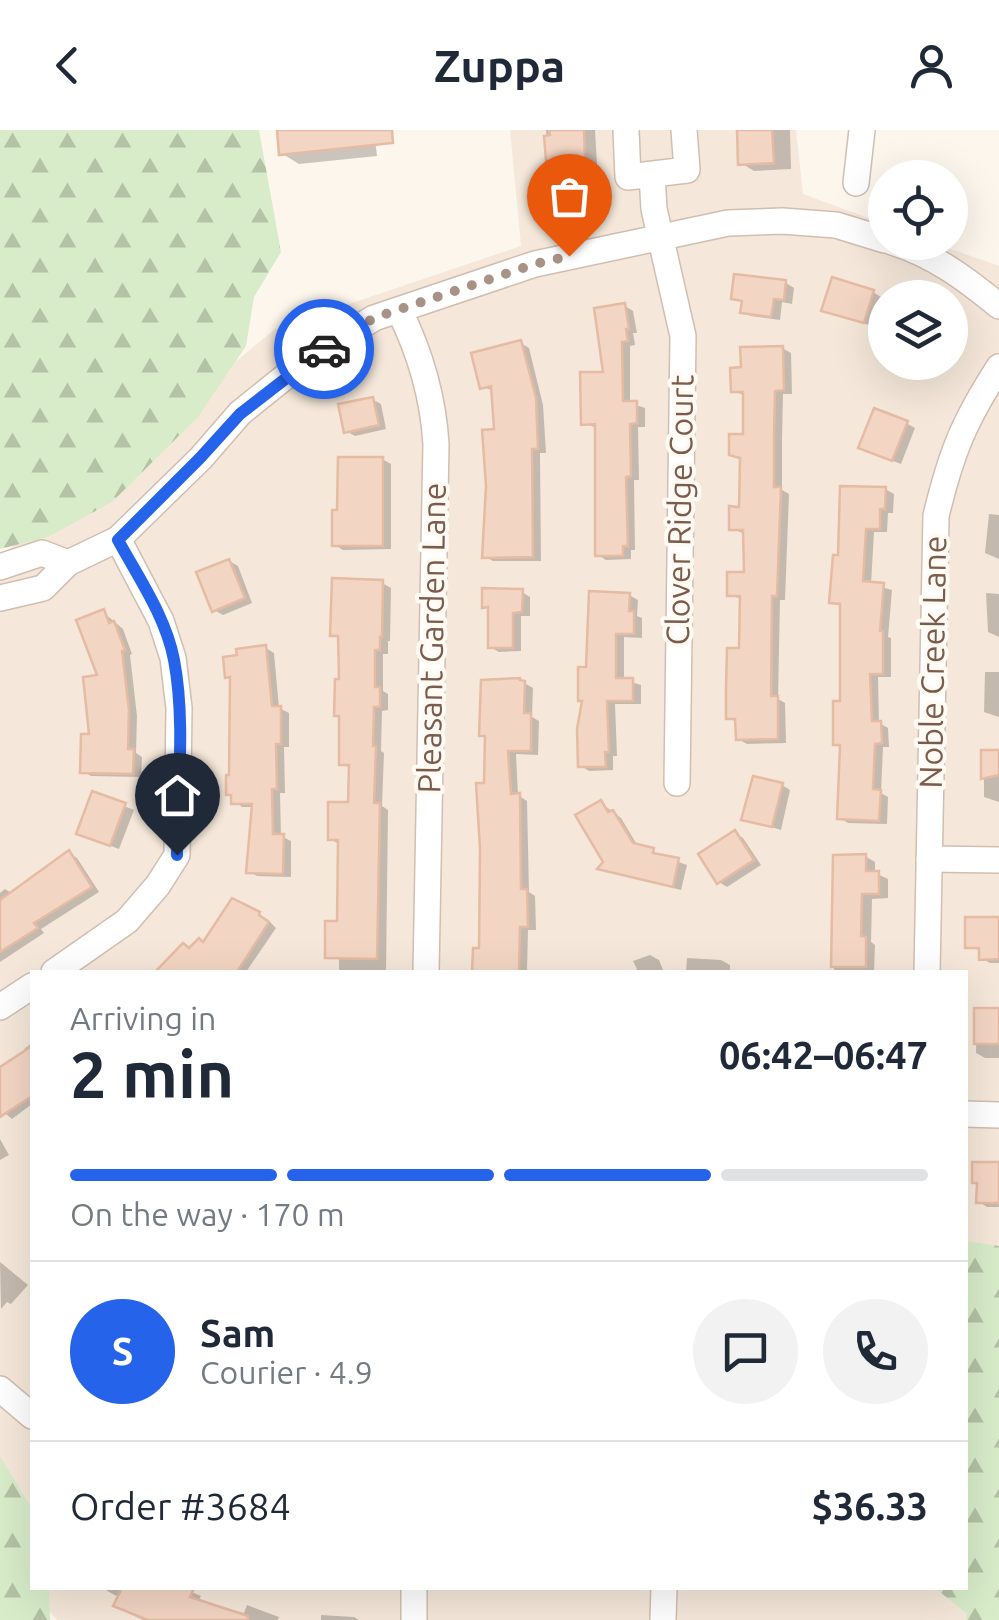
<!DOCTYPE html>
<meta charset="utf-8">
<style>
:root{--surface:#fff;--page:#f2f2f3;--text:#1f2937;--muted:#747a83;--line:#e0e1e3;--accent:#2563eb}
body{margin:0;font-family:Ubuntu,sans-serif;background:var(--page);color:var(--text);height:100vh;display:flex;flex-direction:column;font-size:38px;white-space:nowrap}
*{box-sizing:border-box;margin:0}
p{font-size:32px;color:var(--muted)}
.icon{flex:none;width:55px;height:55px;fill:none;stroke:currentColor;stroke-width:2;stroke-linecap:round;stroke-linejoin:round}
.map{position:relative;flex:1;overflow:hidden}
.side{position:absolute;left:30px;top:840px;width:938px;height:620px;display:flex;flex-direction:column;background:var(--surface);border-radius:0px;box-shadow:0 10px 40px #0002}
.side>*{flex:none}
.buttons{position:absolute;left:868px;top:30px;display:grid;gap:20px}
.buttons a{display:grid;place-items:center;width:100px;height:100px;border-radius:50%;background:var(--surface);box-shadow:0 10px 40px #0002;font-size:50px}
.pin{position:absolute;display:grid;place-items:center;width:85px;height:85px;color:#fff;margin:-102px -42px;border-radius:50% 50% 50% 0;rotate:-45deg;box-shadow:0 0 10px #0007}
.pin .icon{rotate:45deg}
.courier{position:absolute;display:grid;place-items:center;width:100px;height:100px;margin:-50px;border:8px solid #2563eb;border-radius:50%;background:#fff;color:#222;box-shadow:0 2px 12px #0007}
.head em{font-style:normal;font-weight:600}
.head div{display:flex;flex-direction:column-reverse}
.head{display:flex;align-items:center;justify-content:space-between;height:170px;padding:0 40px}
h1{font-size:65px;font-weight:600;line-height:75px}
.bar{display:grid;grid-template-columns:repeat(4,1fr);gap:15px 10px;align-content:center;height:120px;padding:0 40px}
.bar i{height:12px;border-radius:8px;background:var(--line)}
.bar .current{background:var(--accent)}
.bar p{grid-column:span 4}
.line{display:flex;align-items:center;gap:25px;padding:0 40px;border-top:2px solid var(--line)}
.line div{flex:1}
.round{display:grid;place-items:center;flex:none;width:105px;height:105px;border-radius:52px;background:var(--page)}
header{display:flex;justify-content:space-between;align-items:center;height:130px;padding:0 40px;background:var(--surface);font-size:45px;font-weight:600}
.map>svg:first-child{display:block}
</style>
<header><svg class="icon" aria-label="back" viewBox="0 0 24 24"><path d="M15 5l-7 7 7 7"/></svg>Zuppa<svg class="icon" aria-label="person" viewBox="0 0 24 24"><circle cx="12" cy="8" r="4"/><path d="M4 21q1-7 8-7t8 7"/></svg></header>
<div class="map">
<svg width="999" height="1490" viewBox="0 0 999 1490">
<defs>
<pattern id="forest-firs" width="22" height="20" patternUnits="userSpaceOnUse" patternTransform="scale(2.5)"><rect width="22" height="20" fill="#d8ecc9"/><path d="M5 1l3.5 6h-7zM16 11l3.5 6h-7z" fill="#b4c2a5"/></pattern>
</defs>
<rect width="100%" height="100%" fill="#fdf6ec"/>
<!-- residential -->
<path fill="#f5e8da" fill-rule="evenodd" d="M510 0H796L803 64 885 94V112L934 113 999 136V1490H57L0 1420V427L275 199 521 116ZM885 168H950V232H885ZM32 842H965V1458H32Z"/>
<!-- forest -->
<g fill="url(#forest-firs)">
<path d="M0 0H259L281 122 254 167 246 216 198 287 112 372 48 407 0 419Z"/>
<path d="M965 1111 999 1116V1490H966L967 1484 935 1458H965Z"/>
<path d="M0 1326 32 1379V1458H49L50 1490H0Z"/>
</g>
<!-- shadow -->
<g fill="#0003">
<path d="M279 0H374L377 26 299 34 281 23Z"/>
<path d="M546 0H595L598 51 565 53V58L599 56V61L569 63 556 55 555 44 549 40Z"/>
<path d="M739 0H790L791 39 754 41 741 33Z"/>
<path d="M786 153 794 158 792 174 782 172 780 190 751 186 743 182 744 173 733 168Z"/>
<path d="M873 162 881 167 872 196 824 180Z"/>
<path d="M625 176 633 181 637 203H633L635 215 630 216V273L645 278V297H638L639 350H634L635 420H631V429L606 430 598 425 597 298 583 293 606 244Z"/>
<path d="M950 206 957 211 950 222Z"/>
<path d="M521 213 529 218 543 275 546 323H540L541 431H493L484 426 496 301 494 261 483 257Z"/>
<path d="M782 218 791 223 792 264H783L782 311V360L789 364 785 470H780L778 569 785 573 786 613 747 614 738 609V593L729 588 742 520V469L729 465 746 444V404L731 399 742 379V329L732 323 745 306 746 266 733 261 743 239Z"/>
<path d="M922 232H943L937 242Z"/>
<path d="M372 269 381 274 386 299 355 306 346 301Z"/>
<path d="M906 293 915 298 901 334 870 322Z"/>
<path d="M382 329 391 334V419L343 420 335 415 339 382Z"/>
<path d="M885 359 894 364 893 383H888L887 402H874L871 454 892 460 888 507 891 508V547H878L879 593 888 598 889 617H883L881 663 888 667 887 694 848 693 840 688 842 617 836 614 842 574 841 476 832 471 840 428Z"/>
<path d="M989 384 999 385V429L985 423Z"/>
<path d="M229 431 238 436 252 473 223 485 214 480Z"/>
<path d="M382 453 391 458 390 511H388V524H383V561L388 564V580L382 581 381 621 384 623 382 676 388 680 386 842H339V714L330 709 351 675V639L341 633 340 509 333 505Z"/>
<path d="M522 462 530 467V486H521V521L499 522 490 517V479L485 476Z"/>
<path d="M986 463 999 464V507L988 502Z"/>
<path d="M629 465 638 470 637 486 642 488V508L624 507V550L641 555V574H615L617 626H613V640L589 641 581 636 588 540Z"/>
<path d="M103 482 123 499 132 524 130 525 137 586 136 623 142 627 141 647 91 646 83 641 92 607 100 548Z"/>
<path d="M266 518 274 523 279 578 289 583V617H284L285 663H280L281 706 291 711V747L257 746 249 741 254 677H242L228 664 231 648 233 549 228 546Z"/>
<path d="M985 542H999V587L984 582Z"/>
<path d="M519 550 533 558 532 587 539 591 538 625 516 624 518 665 527 671 529 762 535 766 536 800H528L527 842H476L481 821 487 655V608L482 605Z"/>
<path d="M984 623H999V672L984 667Z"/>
<path d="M782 655 790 660 781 700 744 689Z"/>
<path d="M94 664 134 680 119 719 87 707Z"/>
<path d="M601 673 621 688 639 718 687 735 681 760 601 739 606 732Z"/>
<path d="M735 703 743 708 761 735 727 757 719 752Z"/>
<path d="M69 723 77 728 99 762 41 799 44 803 0 832V763L5 759 13 764Z"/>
<path d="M865 726 875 732V743L888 749V768L872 769 871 812 875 815 874 842H834L835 727Z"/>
<path d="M233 772 267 789 276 798 246 842H159L183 816 191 820 205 814Z"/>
<path d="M999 790V833H990L981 828V821L968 816Z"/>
<path d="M650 825 659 830 664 842H633L637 839 633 831Z"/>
<path d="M687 828 721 830 730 835V842H686Z"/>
<path d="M977 881H999V928H985L976 923Z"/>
<path d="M32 913V974L12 989 0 979V940L27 922 24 919Z"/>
<path d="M0 1009 9 1025 0 1030Z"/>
<path d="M999 1035V1077H987L979 1072 980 1055 974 1052Z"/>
<path d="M0 1132 28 1155 11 1174 7 1172 1 1179Z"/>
<path d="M102 1458H183L201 1466 198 1472 228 1482 229 1479 244 1483 247 1475 279 1487 278 1490H143L115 1477 120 1468Z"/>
<path d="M321 1485 354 1487 359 1490H321Z"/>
</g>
<!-- building -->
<g fill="#f3d5c3" stroke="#e6bba3" stroke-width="2.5">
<path d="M277 0H392L393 13 279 25Z"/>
<path d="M549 0H584L586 55 553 57 552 42H547L544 6 550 5Z"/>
<path d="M737 0H772L774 33 738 35Z"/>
<path d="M734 144 786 150 784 170 774 169 771 187 740 183 742 171 731 169Z"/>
<path d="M832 147 874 160 864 193 821 181Z"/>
<path d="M625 173 629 199H626L628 211 622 212 623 271H637V293L630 294 631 346 626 347 628 416H623V426H595V294L581 295 580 242H603L594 178Z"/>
<path d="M521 210 536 268 538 319H532L533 427 482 428 486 356 482 300 494 299 491 256 480 259 471 223Z"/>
<path d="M783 216 784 260 775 261 774 305V357H781L777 466H772L771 566H778V609L736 610 735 589H726V557L727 518H739L740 466H727V442H744L743 400H729V376L739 377 740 328 729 325V304H743V262H731L730 238 741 237 740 217Z"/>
<path d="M373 267 379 295 344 303 338 274Z"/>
<path d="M874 278 908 291 892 331 858 318Z"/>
<path d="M338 327H383V416H332V380H337Z"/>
<path d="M840 356 886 357 885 379H880V399H866L863 451 884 453 880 501H883V544H870L872 591H881L882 613 875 614 873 659 881 660 879 691 837 689 840 615H833V571H840V474L829 473 833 425H838Z"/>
<path d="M229 429 245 468 212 482 196 442Z"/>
<path d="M332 448 383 450 382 507H380V520H375V557H380V577H374L373 616H376L374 673H380L377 829 325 828V791H337L338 710H328V672H348L349 635H339V586H334L335 549H339L338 506H330Z"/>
<path d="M482 458 523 459 522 482 513 483V518H488V477L482 478Z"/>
<path d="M589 461 630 463 629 481H634V504H616V548H633V571H607L609 622H605L606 637H578L577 599 582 571H578V537H586Z"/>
<path d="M104 479 109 493 114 491 125 520 122 521 129 580 128 619H134L133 644 80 643 81 604H89L83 547 97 545 76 490Z"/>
<path d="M266 515 272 576H281V614H276L277 659H272L273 704H284L283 744 246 743 252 674H231V665H226V645H229L230 547 225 548 223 527 237 525 236 519Z"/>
<path d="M520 548V550L525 551 524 583H531V621H508L511 664 520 663 521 759H527L528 797H520L519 842H472L473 818H479L480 719 476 653H484L485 606H479L481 550Z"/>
<path d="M981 620H999V645L981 649Z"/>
<path d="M753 646 783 653 772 697 741 690Z"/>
<path d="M92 661 126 673 110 716 76 704Z"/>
<path d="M601 670 608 682 613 680 633 713 654 718 653 723 679 728 673 757 597 739 603 732 575 685Z"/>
<path d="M735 700 754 730 717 754 698 724Z"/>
<path d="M69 720 92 757 34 793 38 798 0 822V770Z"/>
<path d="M866 724V741H879V764H862L861 806 866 807V837H831L833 725Z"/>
<path d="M232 768 260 782 259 785 269 792 237 842H155L183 813 189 818 199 808 203 812Z"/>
<path d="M965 787H999V829L979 830V818H965Z"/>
<rect x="974" y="878" width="25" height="36"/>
<path d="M32 916V966L0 987V937Z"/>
<path d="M972 1032H999V1073H976L977 1053H972Z"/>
<path d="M122 1458H194L190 1467 248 1486V1490H148L113 1476Z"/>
</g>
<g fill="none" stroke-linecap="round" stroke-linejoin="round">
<defs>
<g id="minor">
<path d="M626 0 628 47 687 40 684 0"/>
<path d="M652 45 654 79 683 206 677 653"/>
<path d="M856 53 862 0"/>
<path d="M892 112C934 125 966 149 999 176"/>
<path d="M399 180C420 222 433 266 436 314L426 842"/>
<path d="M0 437 42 423 68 433"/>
<path d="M0 468 43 458 68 433 118 409 201 328 240 283 306 230 374 188 535 134 728 93 782 91 836 95 885 110"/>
<path d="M929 729 999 730"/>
<path d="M54 842 127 791 158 755 177 725 179 578 173 528 161 491 118 409"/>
<path d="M927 842 936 386C951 323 964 291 999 237"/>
<path d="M0 877 32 856"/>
<path d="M965 984 999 985"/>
<path d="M0 1259 32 1286"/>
<path d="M414 1490V1458"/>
<path d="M663 1490 664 1458"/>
</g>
</defs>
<!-- minor casing -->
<use href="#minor" stroke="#d1beb0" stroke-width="28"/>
<!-- minor -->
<use href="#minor" stroke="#fff" stroke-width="25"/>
</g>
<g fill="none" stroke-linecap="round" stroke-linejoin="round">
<!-- done -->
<path stroke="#a89285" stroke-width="10" stroke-dasharray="0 18" d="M324 219 374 188 535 134 569 126"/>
<!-- route -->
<path stroke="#2563eb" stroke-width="12" d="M177 725C177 661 186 593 174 530 166 487 138 447 118 410L200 328 240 284 324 219"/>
</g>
<g text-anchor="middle" stroke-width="8" stroke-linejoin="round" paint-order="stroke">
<!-- street labels -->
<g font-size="32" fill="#7a5c4d" stroke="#fffaf3">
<text transform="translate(680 380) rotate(-89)" y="11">Clover Ridge Court</text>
<text transform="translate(432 508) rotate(-89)" y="11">Pleasant Garden Lane</text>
<text transform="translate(933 532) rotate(-89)" y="11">Noble Creek Lane</text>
</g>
</g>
</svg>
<div class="buttons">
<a><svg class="icon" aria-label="locate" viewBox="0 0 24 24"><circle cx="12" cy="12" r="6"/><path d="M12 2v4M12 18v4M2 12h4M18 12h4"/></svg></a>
<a><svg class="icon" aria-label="layers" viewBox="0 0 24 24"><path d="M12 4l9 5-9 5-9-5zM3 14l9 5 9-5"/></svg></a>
</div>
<div class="pin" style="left:569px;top:126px;background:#ea580c"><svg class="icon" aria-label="bag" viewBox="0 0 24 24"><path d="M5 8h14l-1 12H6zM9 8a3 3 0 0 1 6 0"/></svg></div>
<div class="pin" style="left:177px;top:725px;background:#1f2937"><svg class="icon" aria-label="home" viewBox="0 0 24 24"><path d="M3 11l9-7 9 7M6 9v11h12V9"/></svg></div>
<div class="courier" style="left:324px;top:219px"><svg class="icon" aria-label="car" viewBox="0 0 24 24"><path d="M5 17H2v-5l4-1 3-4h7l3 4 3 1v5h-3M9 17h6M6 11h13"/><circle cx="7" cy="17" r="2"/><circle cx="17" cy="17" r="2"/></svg></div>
<section class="side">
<div class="head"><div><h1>2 min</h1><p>Arriving in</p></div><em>06:42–06:47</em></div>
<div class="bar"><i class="current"></i><i class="current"></i><i class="current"></i><i></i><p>On the way · 170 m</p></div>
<div class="line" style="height:180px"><b class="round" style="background:var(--accent);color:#fff">S</b><div><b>Sam</b><p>Courier · 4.9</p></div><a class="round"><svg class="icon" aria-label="chat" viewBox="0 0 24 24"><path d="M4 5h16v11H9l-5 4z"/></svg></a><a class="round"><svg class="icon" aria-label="phone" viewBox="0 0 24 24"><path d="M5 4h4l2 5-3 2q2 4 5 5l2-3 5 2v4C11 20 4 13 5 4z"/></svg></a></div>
<div class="line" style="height:130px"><div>Order #3684</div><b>$36.33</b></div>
</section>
</div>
